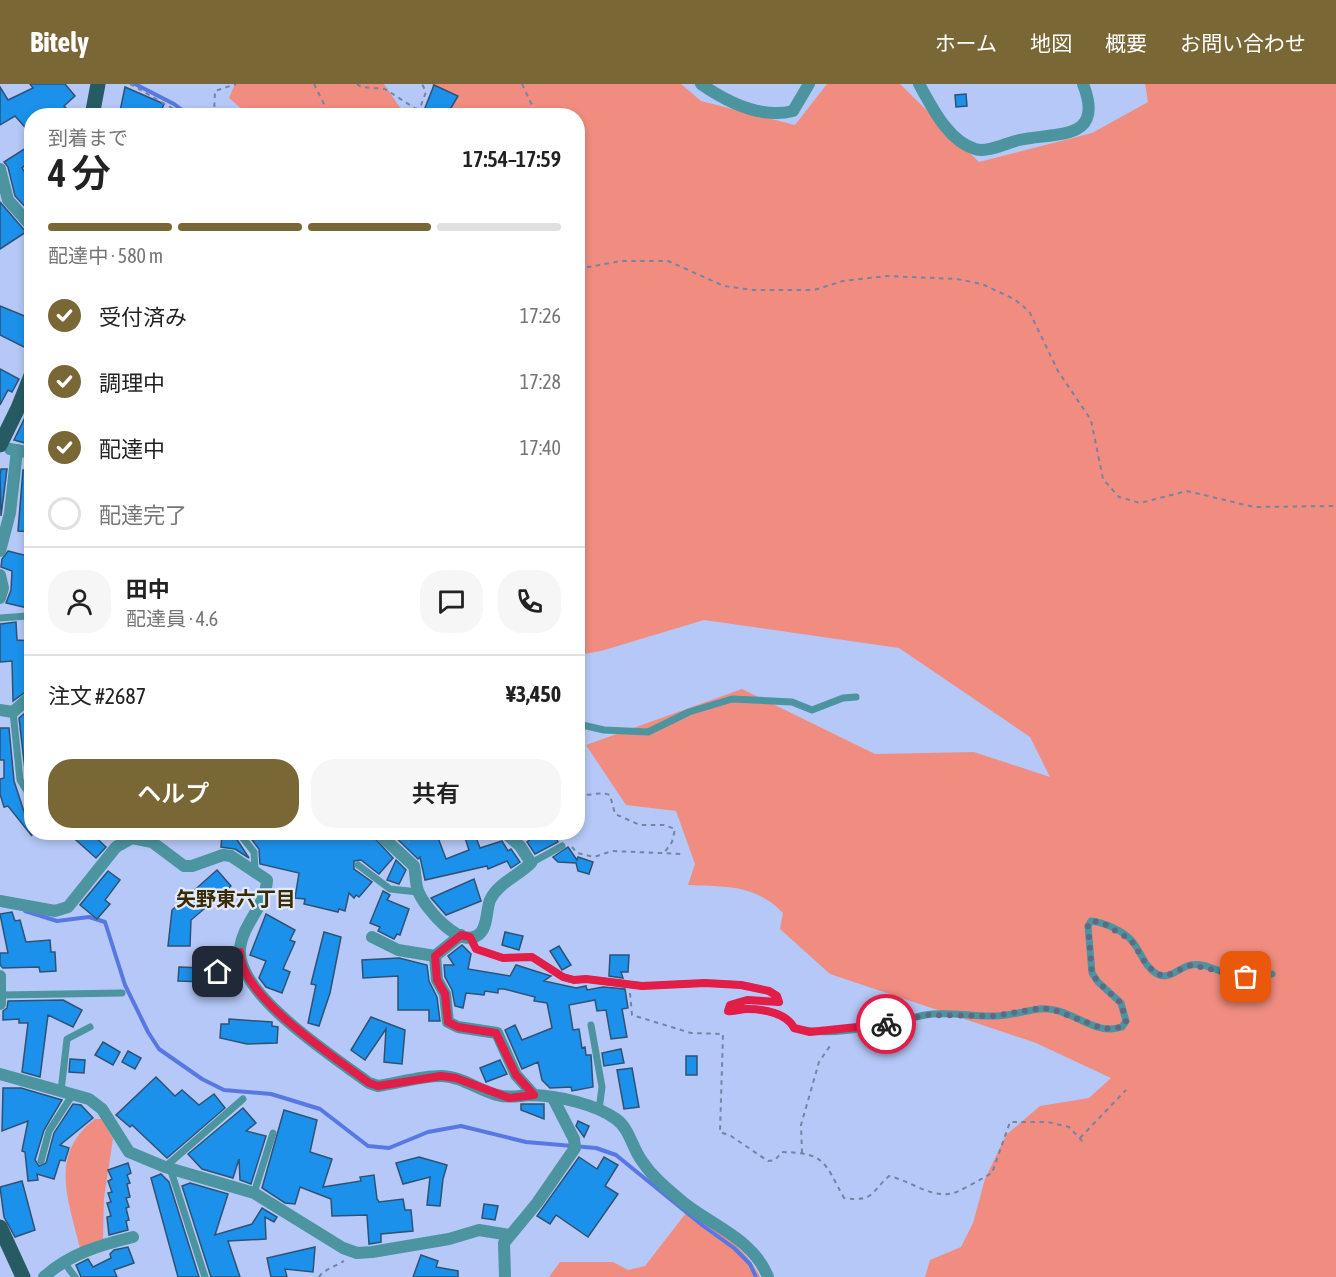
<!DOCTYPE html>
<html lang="ja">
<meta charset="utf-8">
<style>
:root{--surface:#fff;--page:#f6f6f6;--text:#222;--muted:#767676;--line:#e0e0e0;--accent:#7a6736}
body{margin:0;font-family:"Asap Condensed","Noto Sans JP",sans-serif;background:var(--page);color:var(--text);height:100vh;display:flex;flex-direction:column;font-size:22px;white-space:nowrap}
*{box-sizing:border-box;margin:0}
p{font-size:20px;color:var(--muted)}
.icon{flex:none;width:33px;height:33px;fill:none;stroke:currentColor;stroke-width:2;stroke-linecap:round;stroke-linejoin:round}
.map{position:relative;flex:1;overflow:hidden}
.side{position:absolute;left:24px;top:24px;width:561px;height:732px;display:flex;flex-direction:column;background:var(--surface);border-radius:24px;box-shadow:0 3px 9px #0003}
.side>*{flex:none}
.pin{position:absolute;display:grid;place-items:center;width:51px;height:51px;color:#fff;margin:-26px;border-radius:12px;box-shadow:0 3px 9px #0006}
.courier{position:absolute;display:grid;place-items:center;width:60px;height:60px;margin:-30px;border:4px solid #e11d48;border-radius:50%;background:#fff;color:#222;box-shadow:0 2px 8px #0007}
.summary em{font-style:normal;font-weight:600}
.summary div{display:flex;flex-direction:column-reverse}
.summary{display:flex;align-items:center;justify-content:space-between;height:102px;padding:0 24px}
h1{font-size:39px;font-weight:600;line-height:45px}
.bar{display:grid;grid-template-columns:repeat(4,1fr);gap:9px 6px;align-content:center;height:72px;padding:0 24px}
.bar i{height:8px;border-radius:4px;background:var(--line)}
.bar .selected{background:var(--accent)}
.bar p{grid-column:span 4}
.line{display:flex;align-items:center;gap:15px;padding:0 24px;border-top:2px solid var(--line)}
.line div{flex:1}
.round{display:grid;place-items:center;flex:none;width:63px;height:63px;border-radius:24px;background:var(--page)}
ol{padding:0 24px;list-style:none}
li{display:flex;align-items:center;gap:18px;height:66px}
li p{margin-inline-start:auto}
li .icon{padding:6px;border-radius:50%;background:var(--accent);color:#fff;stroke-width:4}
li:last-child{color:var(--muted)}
li i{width:33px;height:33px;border:3px solid var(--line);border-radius:50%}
.primary-button{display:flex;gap:12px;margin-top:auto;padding:12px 24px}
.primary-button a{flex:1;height:69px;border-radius:24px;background:var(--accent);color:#fff;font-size:24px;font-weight:600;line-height:69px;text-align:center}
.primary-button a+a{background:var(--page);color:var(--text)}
header{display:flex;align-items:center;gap:36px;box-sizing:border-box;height:84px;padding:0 30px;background:var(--accent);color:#fff}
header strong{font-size:28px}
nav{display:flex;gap:33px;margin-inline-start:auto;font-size:21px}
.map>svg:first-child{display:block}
</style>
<header>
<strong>Bitely</strong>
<nav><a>ホーム</a><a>地図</a><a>概要</a><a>お問い合わせ</a></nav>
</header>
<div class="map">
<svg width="1336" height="1193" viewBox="0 0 1336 1193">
<rect width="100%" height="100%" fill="#b5c8f7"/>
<!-- green -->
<g fill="#f18d80">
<path d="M235 0H384L405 31H249L229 14Z"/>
<path d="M432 0H681L701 17 795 41 827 0H900L979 78 1092 49 1148 18 1145 0H1336V1193H925L930 1176 961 1163 973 1139 985 1095 1006 1051 1040 1022 1089 1014 1111 994 1036 959 830 890 780 845 783 829C755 800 726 803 688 801L695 780 676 727 626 721 586 661 742 605 875 670 974 668 1050 693 1030 653 899 564 704 536 601 567 578 571V32L432 31 436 30Z"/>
<path d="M95 1035H102L113 1055 104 1114 103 1155 80 1164C69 1116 48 1071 95 1035Z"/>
<path d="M686 1129C717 1147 744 1160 760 1193H549L560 1178H613L628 1186 645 1182Z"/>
</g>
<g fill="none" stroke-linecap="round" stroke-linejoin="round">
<!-- stream -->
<g stroke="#5778e2" stroke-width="4">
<path d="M135 0 174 20 190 32"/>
<path d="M25 827 57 837 89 833 105 838 125 901 148 948 159 965 202 995 224 1006 271 1010 320 1025 368 1062 389 1064 428 1048 461 1042 526 1058 596 1064 616 1071 702 1141 734 1164 750 1180 756 1193"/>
</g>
</g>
<!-- building -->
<g fill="#1c91eb" stroke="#2e5273" stroke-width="1.5">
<path d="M30 0H65L75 12 64 22 74 32H32V51L15 32 0 41V3L8 16 33 4Z"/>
<path d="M434 1 458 12 448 29 437 25 434 29 425 24Z"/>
<path d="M125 3 164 20 159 32H119Z"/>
<path d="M966 10 967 22 956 23 955 11Z"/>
<path d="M32 60V75L22 84 25 89 32 88V130L15 112 8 83 4 78Z"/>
<path d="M0 118 26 148 0 165Z"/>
<path d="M0 222 32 235V248L24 263 0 251Z"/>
<path d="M0 285 19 295 12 308 8 306 0 321Z"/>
<path d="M32 319V361L14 356Z"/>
<path d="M1 385H7L1 432 0 391Z"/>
<path d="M23 386H32V448L18 447Z"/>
<path d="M8 467 32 473V525L6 519 11 506 12 487 1 483 2 475Z"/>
<path d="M16 538 17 556 32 557V603L13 617 12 577 0 578V540Z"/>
<path d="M32 623V686H25L19 634Z"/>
<path d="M0 644H9L14 697 32 752 8 722 4 723 0 710V695L4 694V676H0Z"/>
<path d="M67 748H90L106 763 96 774Z"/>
<path d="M222 748H232L249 774 235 765 221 763Z"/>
<path d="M246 748H369L393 774 379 790 361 776 354 777V785L372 798 359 813 356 811 354 814 349 809 345 827 339 825 338 828 304 820 305 815 295 814 299 789 260 780 259 765Z"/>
<path d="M390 748 437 751 446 775 469 766 463 748H474L480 764 502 757 508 767 511 765 520 778 511 784 507 777 488 785 487 782 425 796 420 773 418 775Z"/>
<path d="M540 748H553L558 758 535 770 527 758Z"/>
<path d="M568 763 577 776 578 773 593 778 589 790 578 787 576 779 558 778 553 773Z"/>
<path d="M396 776 406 786 399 800 387 796Z"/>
<path d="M217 786 231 802 191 836 190 862H168L172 826Z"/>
<path d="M108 787 120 796 105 816 110 820 97 835 80 821Z"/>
<path d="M474 795 481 817 446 831 431 814Z"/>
<path d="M383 807 390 811 387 816 409 825 400 851 397 850 394 855 378 847 380 843 370 839Z"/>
<path d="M12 828 15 837 20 836 26 858 50 856 51 868H55L56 887 40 888 39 883 3 884 0 881V869H8L0 830Z"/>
<path d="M266 830 295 846 290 856 295 858 283 885 290 888 282 909 266 903 259 894 266 877 250 871Z"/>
<path d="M324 848 341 853 330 909 319 942 308 939 316 901 311 900Z"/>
<path d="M505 848 523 852 519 866 502 861Z"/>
<path d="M462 861 471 870 468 885 510 892 516 881 551 892 544 897 576 904 586 902 587 906 603 903 625 905 628 924 622 925 627 953 611 955 606 926 597 927 595 916 569 921 573 946 579 945 582 964 585 963 586 971H591L593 1003 572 1007 571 1003 550 1004 542 996 538 978 522 985 505 946 515 941 522 956 552 944 547 919 534 917 535 913 504 905H498V909L485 907 484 911 466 909 463 924 455 922 452 906 445 893 444 881H454L448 872Z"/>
<path d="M559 862 571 881 562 886 550 867Z"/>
<path d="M610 871H629L628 888H621L623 894 609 892Z"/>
<path d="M399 874 427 881 429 897 437 913 440 937H429V926H398V892L363 894 362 876Z"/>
<path d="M179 883 205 884V898L178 897Z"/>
<path d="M63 916 82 926 73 943 48 931 40 993 22 988 28 939H19V935L3 936V927L7 924 8 917Z"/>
<path d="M371 933 405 946 402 980 384 978 386 945 365 976 351 966Z"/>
<path d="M229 935 272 938V942L278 943 277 959 247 960 220 954 221 940H229Z"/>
<path d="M103 958 120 968 113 981 95 971Z"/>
<path d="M621 965 624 979 604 982 602 969Z"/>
<path d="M128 967 141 974 135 985 122 978Z"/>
<rect x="686" y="972" width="11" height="19"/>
<path d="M70 975 85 976 84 989 69 988Z"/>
<path d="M500 976 507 990 486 998 480 984Z"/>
<path d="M632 984 639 1023 624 1025 617 986Z"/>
<path d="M156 993 175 1012 182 1006 199 1021 214 1010 225 1024 167 1074 132 1041 130 1043 116 1031Z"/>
<path d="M3 1004H21L62 1016 44 1046 35 1076 39 1082 46 1079 54 1049 73 1020 81 1021 93 1034 60 1061 69 1064 65 1077 60 1076 54 1095 37 1090 38 1096 28 1097 25 1068 22 1067 28 1037 2 1047Z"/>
<path d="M521 1020H544V1035L521 1026Z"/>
<path d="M243 1024 256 1039 246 1047 266 1052 251 1100 240 1096 239 1075 233 1094 202 1085 188 1070Z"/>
<path d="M284 1026 317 1036 310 1068 332 1075 323 1103 361 1097 360 1093 374 1091 377 1115 379 1118 403 1115 405 1126H411L413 1147 381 1150V1158L369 1160 367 1131 332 1132 331 1115 300 1103 295 1120 285 1119 262 1104Z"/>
<path d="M578 1037 589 1042 584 1053 576 1042Z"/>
<path d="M419 1073 447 1081 443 1095 440 1122 427 1121 430 1093 403 1100 396 1079Z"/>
<path d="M579 1073 597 1085 604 1073 618 1081 605 1102 618 1110 588 1153 556 1131 550 1140 537 1132Z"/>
<path d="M128 1079 131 1089 127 1091 130 1099 127 1100 130 1113 126 1114 129 1123 126 1124 129 1136 126 1137 128 1146 109 1151 107 1133 111 1132 107 1119 111 1118 108 1109 112 1108 108 1097 112 1095 108 1086Z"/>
<path d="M161 1090 169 1098 199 1193H178L151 1094Z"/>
<path d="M22 1097 35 1146 15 1153 4 1133 0 1103Z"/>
<path d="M190 1099 228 1110 215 1151 252 1140 262 1124 277 1133 274 1138 265 1133 266 1155 228 1157 240 1193H211L182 1102Z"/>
<path d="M484 1120 498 1122 495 1136 482 1134Z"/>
<path d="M128 1163 134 1179 114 1186 117 1193H81L76 1181 88 1175 93 1183 111 1174 110 1170 114 1166Z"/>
<path d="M315 1163 313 1188 285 1185 287 1193H271L267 1174Z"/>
<path d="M421 1171 438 1177 436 1183 458 1187V1193H413Z"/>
</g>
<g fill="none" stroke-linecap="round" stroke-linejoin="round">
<!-- path -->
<g stroke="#7683a5" stroke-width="2" stroke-dasharray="4.5 4.5" stroke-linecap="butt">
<path d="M130 0 186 32"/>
<path d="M314 0 330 32"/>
<path d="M357 0 361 3 385 5 416 25 421 21 426 8 422 0"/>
<path d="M522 0 537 32"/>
<path d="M214 26 229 32"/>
<path d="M214 32 215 7 236 0"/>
<path d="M578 98 581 105 578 112"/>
<path d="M578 185 621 177H668L724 202 753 206H814L843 197 887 192 957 195 982 200 1014 215 1029 227 1058 287 1091 336 1103 395 1119 413 1140 419 1187 407 1254 423 1336 422"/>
<path d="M578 710C589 713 598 707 610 711L615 730 640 741H664L675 745 672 758 664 769"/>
<path d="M406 748 409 759"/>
<path d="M572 763 577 769 594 773 612 767 683 770"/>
<path d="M630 909 632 931 691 949 723 950 720 1048 731 1052 768 1077 775 1076 782 1068C826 1069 824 1078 844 1114 874 1118 870 1109 889 1092 908 1096 928 1112 948 1110 958 1110 982 1094 992 1089L1010 1038H1048L1069 1043 1085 1060"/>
<path d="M1080 1054 1126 1006"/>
<path d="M802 1069 801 1041 819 978 832 959"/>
<path d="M319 1193 323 1188 344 1177"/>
</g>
<!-- lane -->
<g stroke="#4c949f" stroke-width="7">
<path d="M28 84 32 81"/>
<path d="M0 534 27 532"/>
<path d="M13 628 20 696 32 715"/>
<path d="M578 640 604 646 648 648 689 628 732 615 792 618 812 626 843 614 856 613"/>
<path d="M238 748 254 768 255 786"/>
<path d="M531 779 562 762"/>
<path d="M358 781 390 805 418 808"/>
<path d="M470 853 476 865 503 874 532 873 563 893 574 896 586 895 642 902 705 899 741 901 769 907 777 912 779 918 747 916 730 921 728 927C735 928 740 925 747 925 763 925 787 929 794 944 836 955 884 939 925 931 948 927 971 933 994 932 1010 932 1024 927 1039 925 1069 921 1093 953 1122 943L1126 937 1121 919 1098 898 1092 889 1088 842 1091 837C1103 838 1124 847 1132 857 1141 867 1144 883 1157 890 1169 897 1179 883 1191 881 1204 878 1219 888 1231 891 1245 895 1259 894 1272 890"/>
<path d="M213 889 218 888 233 870 240 868"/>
<path d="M2 911 122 909"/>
<path d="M591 941 602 1003 599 1026"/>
<path d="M61 1007 67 955 90 943"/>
<path d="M41 1077 49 1047 73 1010"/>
<path d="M165 1083 243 1015"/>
<path d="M170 1084 205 1193"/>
<path d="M254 1109 273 1049"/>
<path d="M63 1177 75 1193"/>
</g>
<!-- street -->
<g stroke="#4c949f" stroke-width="12">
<path d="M701 0C727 18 761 35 793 27L809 0"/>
<path d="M919 0C932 23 948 57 975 65 988 69 1006 59 1019 56 1055 48 1106 58 1083 0"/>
<path d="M0 85 8 116 32 143"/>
<path d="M10 365 32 369"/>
<path d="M0 467 10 429 17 366"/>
<path d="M0 491 3 504 0 514"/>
<path d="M0 626 13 628 32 611"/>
<path d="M377 748 414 782C416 790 415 802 419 809 426 825 459 864 478 851 488 845 486 826 490 816 498 799 518 792 531 779L520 762 504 748"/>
<path d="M0 817 55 827 68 823 116 763 132 754 152 758 184 782H192L223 771 231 772 267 796C266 822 243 839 240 864 235 910 334 973 369 999L378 1002C398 999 421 992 441 992 461 992 478 1006 497 1011 510 1015 520 1011 533 1011 559 1012 595 1020 616 1035 630 1045 632 1064 642 1077 653 1094 669 1106 684 1119 713 1142 754 1156 768 1193"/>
<path d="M461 851 435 872 437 896 445 910 448 938 458 943 497 949 516 991 534 1011"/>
<path d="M372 853 398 866 435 872"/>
<path d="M0 892V920"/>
<path d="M0 990 89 1015 102 1025 129 1068 165 1083 254 1109 343 1164 357 1169 372 1168 449 1155 479 1146 510 1151"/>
<path d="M44 1193C69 1170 100 1161 133 1153"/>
<path d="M505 1193 504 1159 537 1119 575 1064 574 1055 553 1014"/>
</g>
<!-- primary -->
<g stroke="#275b63" stroke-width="15">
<path d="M92 32 98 0"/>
<path d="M0 361 18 324 32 289"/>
<path d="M0 1143 23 1193"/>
</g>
</g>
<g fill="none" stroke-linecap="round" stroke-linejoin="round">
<!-- done -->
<path stroke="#5e6986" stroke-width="6" stroke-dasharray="0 10.8" d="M886 940 926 931 993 932 1041 924 1054 926 1104 945 1122 943 1126 937 1121 919 1098 898 1092 890 1088 842 1091 837 1101 838 1131 856 1146 880 1157 890 1166 892 1191 881 1246 893"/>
<!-- route -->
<path stroke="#e11d48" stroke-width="8" d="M218 888 233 870 240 868C240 913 335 973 369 999L378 1002 441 992 456 994 509 1014 534 1011 516 991 496 949 458 943 448 938 445 910 437 896 435 872 461 851 470 853 476 865 503 874 532 873 563 893 574 896 586 895 642 902 705 899 741 901 769 907 777 912 779 918 747 916 730 921 728 927C735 928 740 925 747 925 763 925 787 929 794 944L810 948 886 940"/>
</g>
<g text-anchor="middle" stroke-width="4.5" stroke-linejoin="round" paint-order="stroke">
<!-- neighbourhood labels -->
<g font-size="20" font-weight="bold" fill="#392a00" stroke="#e1e9fd">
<text x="236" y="822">矢野東六丁目</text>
</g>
</g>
</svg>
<div class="pin" style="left:1246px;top:893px;background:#ea580c"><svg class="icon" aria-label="bag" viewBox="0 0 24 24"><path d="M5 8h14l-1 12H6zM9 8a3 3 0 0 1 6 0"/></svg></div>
<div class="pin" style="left:218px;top:888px;background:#1f2937"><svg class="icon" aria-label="home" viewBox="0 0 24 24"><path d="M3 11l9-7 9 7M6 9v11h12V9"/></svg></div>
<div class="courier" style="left:886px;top:940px"><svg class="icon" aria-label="bike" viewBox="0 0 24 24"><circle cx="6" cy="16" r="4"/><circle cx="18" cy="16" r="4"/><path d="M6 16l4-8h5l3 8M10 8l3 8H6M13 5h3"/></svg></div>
<section class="side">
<div class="summary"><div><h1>4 分</h1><p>到着まで</p></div><em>17:54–17:59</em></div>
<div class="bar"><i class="selected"></i><i class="selected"></i><i class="selected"></i><i></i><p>配達中 · 580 m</p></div>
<ol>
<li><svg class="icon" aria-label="check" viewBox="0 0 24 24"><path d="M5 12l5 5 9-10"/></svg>受付済み<p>17:26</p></li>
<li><svg class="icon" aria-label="check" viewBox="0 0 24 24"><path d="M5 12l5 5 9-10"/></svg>調理中<p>17:28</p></li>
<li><svg class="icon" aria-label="check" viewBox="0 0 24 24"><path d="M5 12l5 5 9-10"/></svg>配達中<p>17:40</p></li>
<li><i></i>配達完了</li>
</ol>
<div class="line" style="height:108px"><a class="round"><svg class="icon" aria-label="person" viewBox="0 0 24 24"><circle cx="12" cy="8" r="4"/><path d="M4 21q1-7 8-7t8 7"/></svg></a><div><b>田中</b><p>配達員 · 4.6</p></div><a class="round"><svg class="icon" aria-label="chat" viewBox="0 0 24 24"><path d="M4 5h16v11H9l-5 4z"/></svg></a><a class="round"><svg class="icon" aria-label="phone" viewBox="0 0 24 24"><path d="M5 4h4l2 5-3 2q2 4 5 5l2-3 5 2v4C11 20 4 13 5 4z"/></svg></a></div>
<div class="line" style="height:78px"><div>注文 #2687</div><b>¥3,450</b></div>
<div class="primary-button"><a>ヘルプ</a><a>共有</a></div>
</section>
</div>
